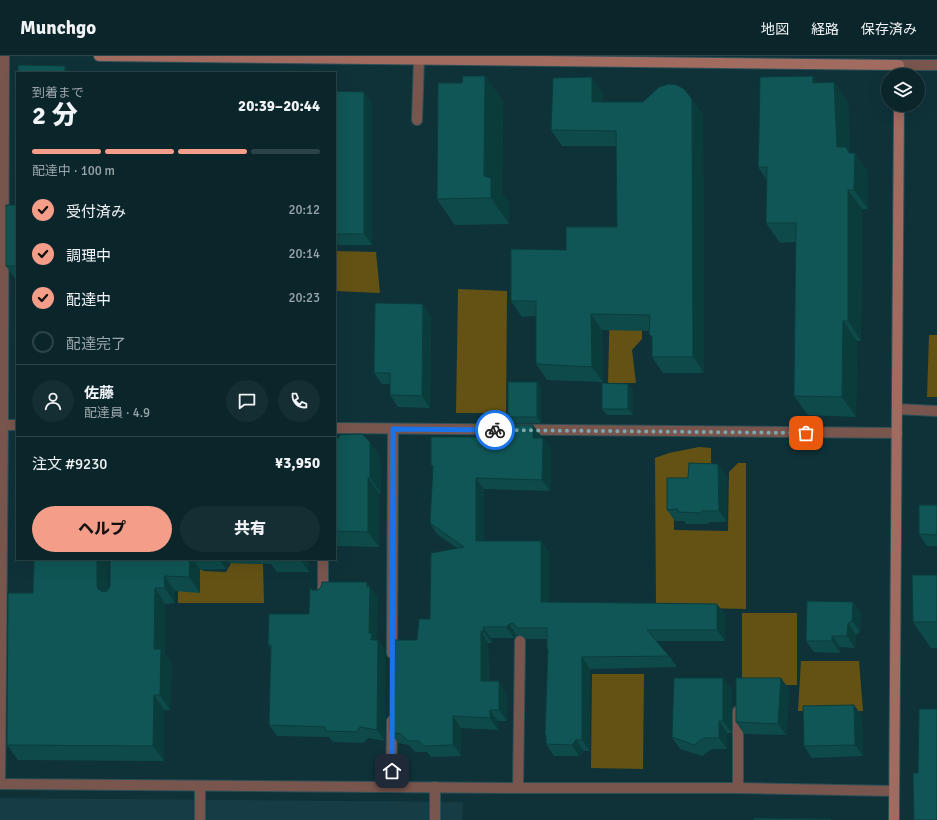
<!DOCTYPE html>
<html lang="ja">
<meta charset="utf-8">
<style>
:root{--surface:#0b262b;--page:#142e33;--text:#f1f3f6;--muted:#9aa5a9;--line:#2b4347;--accent:#f49e8a}
body{margin:0;font-family:Signika,"Noto Sans JP",sans-serif;background:var(--page);color:var(--text);height:100vh;display:flex;flex-direction:column;font-size:15px;white-space:nowrap}
*{box-sizing:border-box;margin:0}
p{font-size:13px;color:var(--muted)}
.icon{flex:none;width:22px;height:22px;fill:none;stroke:currentColor;stroke-width:2;stroke-linecap:round;stroke-linejoin:round}
.map{position:relative;flex:1;overflow:hidden}
.details{position:absolute;left:16px;top:16px;width:320px;height:488px;display:flex;flex-direction:column;background:var(--surface);border-radius:0px;box-shadow:0 4px 16px #0002,0 0 0 1px var(--line)}
.details>*{flex:none}
.buttons{position:absolute;left:881px;top:12px;display:grid;gap:8px}
.buttons a{display:grid;place-items:center;width:44px;height:44px;border-radius:50%;background:var(--surface);box-shadow:0 4px 16px #0002,0 0 0 1px var(--line);font-size:20px}
.pin{position:absolute;display:grid;place-items:center;width:34px;height:34px;color:#fff;margin:-17px;border-radius:8px;box-shadow:0 2px 6px #0006}
.courier{position:absolute;display:grid;place-items:center;width:40px;height:40px;margin:-20px;border:3px solid #1a73e8;border-radius:50%;background:#fff;color:#222;box-shadow:0 1px 5px #0007}
.overview em{font-style:normal;font-weight:800}
.overview div{display:flex;flex-direction:column-reverse}
.overview{display:flex;align-items:center;justify-content:space-between;height:68px;padding:0 16px}
h1{font-size:26px;font-weight:800;line-height:30px}
.bar{display:grid;grid-template-columns:repeat(4,1fr);gap:6px 4px;align-content:center;height:48px;padding:0 16px}
.bar i{height:5px;border-radius:3px;background:var(--line)}
.bar .active{background:var(--accent)}
.bar p{grid-column:span 4}
.line{display:flex;align-items:center;gap:10px;padding:0 16px;border-top:1px solid var(--line)}
.line div{flex:1}
.round{display:grid;place-items:center;flex:none;width:42px;height:42px;border-radius:21px;background:var(--page)}
ol{padding:0 16px;list-style:none}
li{display:flex;align-items:center;gap:12px;height:44px}
li p{margin-inline-start:auto}
li .icon{padding:4px;border-radius:50%;background:var(--accent);color:#111;stroke-width:4}
li:last-child{color:var(--muted)}
li i{width:22px;height:22px;border:2px solid var(--line);border-radius:50%}
.action{display:flex;gap:8px;margin-top:auto;padding:8px 16px}
.action a{flex:1;height:46px;border-radius:24px;background:var(--accent);color:#111;font-size:16px;font-weight:800;line-height:46px;text-align:center}
.action a+a{background:var(--page);color:var(--text)}
header{display:flex;align-items:center;gap:24px;box-sizing:border-box;height:56px;padding:0 20px;background:var(--surface);border-bottom:1px solid var(--line)}
header strong{font-size:19px}
nav{display:flex;gap:22px;margin-inline-start:auto;font-size:14px}
.map>svg:first-child{display:block}
</style>
<header>
<strong>Munchgo</strong>
<nav><a>地図</a><a>経路</a><a>保存済み</a></nav>
</header>
<div class="map">
<svg width="937" height="764" viewBox="0 0 937 764">
<rect width="100%" height="100%" fill="#0f3239"/>
<!-- built -->
<path fill="#163d46" d="M0 742 463 746 462 764H0Z"/>
<!-- green -->
<g fill="#635214">
<path d="M335 195 376 196 380 237 335 235Z"/>
<path d="M458 233 507 235 506 357H456Z"/>
<path d="M610 241H642V283L632 294 636 327H608Z"/>
<path d="M929 279H937V341H927Z"/>
<path d="M699 391 711 392V413L694 428 673 429 674 474 728 475 729 416 738 407H746V553L656 551 655 402 669 397Z"/>
<path d="M178 503H203V515L226 516 231 507 263 508 264 547H178Z"/>
<rect x="742" y="557" width="55" height="72"/>
<path d="M801 605H859L863 655H798Z"/>
<path d="M592 618H644L643 713 591 712Z"/>
</g>
<g fill="none" stroke-linecap="round" stroke-linejoin="round">
<defs>
<g id="lane">
<path d="M417 64 419 3"/>
<path d="M897 353 937 355"/>
<path d="M435 731V764"/>
<path d="M200 764V730"/>
</g>
<g id="street">
<path d="M899 9H937"/>
<path d="M3 369H17"/>
<path d="M335 372 897 377"/>
<path d="M323 503V539"/>
<path d="M392 597 393 373"/>
<path d="M738 655V732"/>
<path d="M0 728 518 732H738L894 735"/>
<path d="M0 728 3 369 4 0"/>
<path d="M391 731 392 665"/>
<path d="M518 732 520 585"/>
</g>
<g id="secondary">
<path d="M99 0 899 9V19"/>
<path d="M894 764 899 49"/>
</g>
</defs>
<!-- lane casing -->
<use href="#lane" stroke="#2a4f57" stroke-width="12"/>
<!-- street casing -->
<use href="#street" stroke="#2a4f57" stroke-width="12"/>
<!-- secondary casing -->
<use href="#secondary" stroke="#2a4f57" stroke-width="12"/>
<!-- lane -->
<use href="#lane" stroke="#79564d" stroke-width="10"/>
<!-- street -->
<use href="#street" stroke="#79564d" stroke-width="10"/>
<!-- secondary -->
<use href="#secondary" stroke="#a26b5f" stroke-width="10"/>
</g>
<!-- wall -->
<g fill="#0e4a4a">
<path d="M485 20 503 46 502 138 509 147V168L455 169 437 143 462 27Z"/>
<path d="M818 27 848 46 850 97H855L868 116V153H862L861 285H857L856 361 808 359 794 340 796 186 780 187 766 167 767 124 758 111Z"/>
<path d="M335 35 372 47V189H335Z"/>
<path d="M603 37V46L703 58 704 317H663L652 301V281L649 275 602 274 603 326 547 324 536 308V260L522 261 511 245 566 194 617 171 616 90H562L551 74Z"/>
<path d="M17 149V225L6 210Z"/>
<path d="M431 260 430 352 398 351 390 339V328H382L374 317Z"/>
<path d="M628 328 633 334V359H607L602 353Z"/>
<path d="M541 332V367H512L508 361Z"/>
<path d="M533 369 541 380V382H543L551 393 550 435 484 433V485H541L549 496V546L717 548 725 559V585H656L669 600 677 611 590 613V695H584L579 700H554L546 688V681L545 679 548 595 547 593V583H526L520 579 517 580 514 582H491L492 587H488L489 625 506 636 507 665H498V674L461 672V700L431 701 427 696H415L409 689 398 687 390 676 417 584 430 563 457 492 437 478 430 467 433 412 431 409 504 381Z"/>
<path d="M335 382 370 386 380 401 381 437H379V491L335 490Z"/>
<path d="M727 420V466H710L708 468H686L684 465H675L667 454 688 422Z"/>
<path d="M937 449V490H927L919 478Z"/>
<path d="M34 503H108V534L110 530V503H308L309 516H277L271 508 229 507 226 513 200 514V537L175 535V547L165 548V598L172 608 170 654H164V705L18 704 7 689 33 537Z"/>
<path d="M937 519V592H931L913 566Z"/>
<path d="M367 526 378 542 376 584H378L385 595V685L368 682 363 687 333 686 329 681 277 680 269 669 271 593 268 589 309 558 312 534H318Z"/>
<path d="M853 546 861 557 860 576 856 579 855 592 840 591V597L814 596 806 585Z"/>
<path d="M732 633V677H727V693H712L702 700 680 693 672 681Z"/>
<path d="M789 633 786 679 744 678 736 666Z"/>
<path d="M854 649 862 660 863 700 812 702 804 690Z"/>
</g>
<!-- shaded-wall -->
<g fill="#0b3c3c">
<path d="M65 10 70 17H65Z"/>
<path d="M485 20 503 46 502 138 509 147V168L491 142 484 120Z"/>
<path d="M813 20 826 39 813 27Z"/>
<path d="M592 21 603 37V61L592 46Z"/>
<path d="M834 26 848 46 850 97H855L868 116V153L854 134 837 91Z"/>
<path d="M364 36 372 47V189L364 178Z"/>
<path d="M692 43 703 58 704 317 693 301Z"/>
<path d="M848 134 862 153 861 285 848 265Z"/>
<path d="M423 248 431 260 430 352 422 340Z"/>
<path d="M591 258 602 274 603 326 592 311Z"/>
<path d="M843 265 857 285 856 361 842 341Z"/>
<path d="M537 326 541 332V367L537 361Z"/>
<path d="M628 328 633 334V359L628 353Z"/>
<path d="M533 369 541 380V393L533 382Z"/>
<path d="M543 382 551 393 550 435 542 424Z"/>
<path d="M370 386 380 401 381 437 370 422Z"/>
<path d="M718 408 727 420V466L719 455Z"/>
<path d="M368 422 379 437V491L368 476Z"/>
<path d="M476 422 484 433V496L476 485Z"/>
<path d="M541 485 549 496V557L541 546Z"/>
<path d="M97 503H108V545L98 533 97 530Z"/>
<path d="M190 503H193L200 514V537L189 521Z"/>
<path d="M219 503H226L229 507 226 513Z"/>
<path d="M300 503H308L309 516Z"/>
<path d="M164 520 175 535V547L165 532Z"/>
<path d="M367 526 378 542 376 584H378L385 595V685L377 674 371 584 369 577Z"/>
<path d="M155 532 165 548V598L172 608 170 654 160 639 154 593Z"/>
<path d="M853 546 861 557 860 576 852 565Z"/>
<path d="M717 548 725 559V585L717 574Z"/>
<path d="M848 567 856 579 855 592 847 580Z"/>
<path d="M509 568 517 580 514 582 506 571Z"/>
<path d="M483 571 491 582 492 587 484 576Z"/>
<path d="M481 575 488 587 489 636 481 625Z"/>
<path d="M832 580 840 591V597L832 585Z"/>
<path d="M582 601 590 613V695L582 684Z"/>
<path d="M723 622 732 633V677L723 665Z"/>
<path d="M781 622 789 633 786 679 778 668Z"/>
<path d="M499 625 506 636 507 665 499 654Z"/>
<path d="M154 639 164 654V705L153 690Z"/>
<path d="M854 649 862 660 863 700 855 689Z"/>
<path d="M490 654 498 665V674L490 662Z"/>
<path d="M453 660 461 672V700L453 689Z"/>
<path d="M719 665 727 677V693L719 682Z"/>
<path d="M576 684 584 695 579 700 572 689Z"/>
</g>
<!-- building -->
<g fill="#105656" stroke="#0b3c3c">
<path d="M18 9 65 10V17H18Z"/>
<path d="M463 20H485L484 120 491 122V142L437 143 438 27H462Z"/>
<path d="M813 20V27L834 26 837 91H846L849 97H855L854 134H848V265H843L842 341 794 340 796 167H766L767 111H758L759 77 760 21Z"/>
<path d="M592 21V46H643L659 31 669 28 677 29 684 33 692 43 693 301H652V281L649 278 650 259 591 258 592 311 536 308V245H511V193L566 194V171H617L616 75 551 74 553 22Z"/>
<path d="M335 35 364 36V178H335Z"/>
<rect x="6" y="149" width="11" height="61"/>
<path d="M375 247 423 248 422 340 390 339V317H374Z"/>
<rect x="508" y="326" width="29" height="35"/>
<path d="M602 327 628 328V353H602Z"/>
<path d="M504 369H533V382H543L542 424 476 422V485H541V546L717 548V574H647L669 600 582 601V684H576L572 689 546 688V679H545L548 593H547V572H518L513 567 509 568 506 571H483L484 576 481 575V625H499V654H490V662L453 660V689L423 690 419 685H408L401 678 390 676 391 584H417L419 563H430L431 497 464 491 430 467 433 410 431 409V381H504Z"/>
<path d="M362 378 370 386V422H368V476L335 475V382H339V379Z"/>
<path d="M689 407 718 408 719 455H702L700 457 678 456V453L667 454V422H688Z"/>
<path d="M919 449H937V479L919 478Z"/>
<path d="M34 503H97V530L98 533 103 536 107 535 110 530V503H190L189 521 164 520 165 532H155L154 593H161L160 639H154L153 690 7 689 8 537H33Z"/>
<path d="M912 519H937V566H913Z"/>
<path d="M322 526H367V531H370L369 577H372L371 584H378L377 674 360 671 356 676 325 675V671L269 669 271 589H268L269 558H309L310 531 312 534H318L321 531Z"/>
<path d="M807 545 853 546 852 565 848 567 847 580H832V585H806Z"/>
<path d="M674 622H723V665H719V682H704L694 689 672 681Z"/>
<path d="M736 622H781L778 668 736 666Z"/>
<path d="M854 649 855 689 804 690 803 650Z"/>
<path d="M919 653H937V764H914L913 717H918Z"/>
<path d="M754 762 831 763V764H754Z"/>
</g>
<g fill="none" stroke-linecap="round" stroke-linejoin="round">
<!-- done -->
<path stroke="#7ca8b2" stroke-width="4" stroke-dasharray="0 7.2" d="M495 374 806 377"/>
<!-- route -->
<path stroke="#1a73e8" stroke-width="5" d="M392 715 393 373 495 374"/>
</g>
</svg>
<div class="buttons">
<a><svg class="icon" aria-label="layers" viewBox="0 0 24 24"><path d="M12 4l9 5-9 5-9-5zM3 14l9 5 9-5"/></svg></a>
</div>
<div class="pin" style="left:806px;top:377px;background:#ea580c"><svg class="icon" aria-label="bag" viewBox="0 0 24 24"><path d="M5 8h14l-1 12H6zM9 8a3 3 0 0 1 6 0"/></svg></div>
<div class="pin" style="left:392px;top:715px;background:#1f2937"><svg class="icon" aria-label="home" viewBox="0 0 24 24"><path d="M3 11l9-7 9 7M6 9v11h12V9"/></svg></div>
<div class="courier" style="left:495px;top:374px"><svg class="icon" aria-label="bike" viewBox="0 0 24 24"><circle cx="6" cy="16" r="4"/><circle cx="18" cy="16" r="4"/><path d="M6 16l4-8h5l3 8M10 8l3 8H6M13 5h3"/></svg></div>
<section class="details">
<div class="overview"><div><h1>2 分</h1><p>到着まで</p></div><em>20:39–20:44</em></div>
<div class="bar"><i class="active"></i><i class="active"></i><i class="active"></i><i></i><p>配達中 · 100 m</p></div>
<ol>
<li><svg class="icon" aria-label="check" viewBox="0 0 24 24"><path d="M5 12l5 5 9-10"/></svg>受付済み<p>20:12</p></li>
<li><svg class="icon" aria-label="check" viewBox="0 0 24 24"><path d="M5 12l5 5 9-10"/></svg>調理中<p>20:14</p></li>
<li><svg class="icon" aria-label="check" viewBox="0 0 24 24"><path d="M5 12l5 5 9-10"/></svg>配達中<p>20:23</p></li>
<li><i></i>配達完了</li>
</ol>
<div class="line" style="height:72px"><a class="round"><svg class="icon" aria-label="person" viewBox="0 0 24 24"><circle cx="12" cy="8" r="4"/><path d="M4 21q1-7 8-7t8 7"/></svg></a><div><b>佐藤</b><p>配達員 · 4.9</p></div><a class="round"><svg class="icon" aria-label="chat" viewBox="0 0 24 24"><path d="M4 5h16v11H9l-5 4z"/></svg></a><a class="round"><svg class="icon" aria-label="phone" viewBox="0 0 24 24"><path d="M5 4h4l2 5-3 2q2 4 5 5l2-3 5 2v4C11 20 4 13 5 4z"/></svg></a></div>
<div class="line" style="height:52px"><div>注文 #9230</div><b>¥3,950</b></div>
<div class="action"><a>ヘルプ</a><a>共有</a></div>
</section>
</div>
